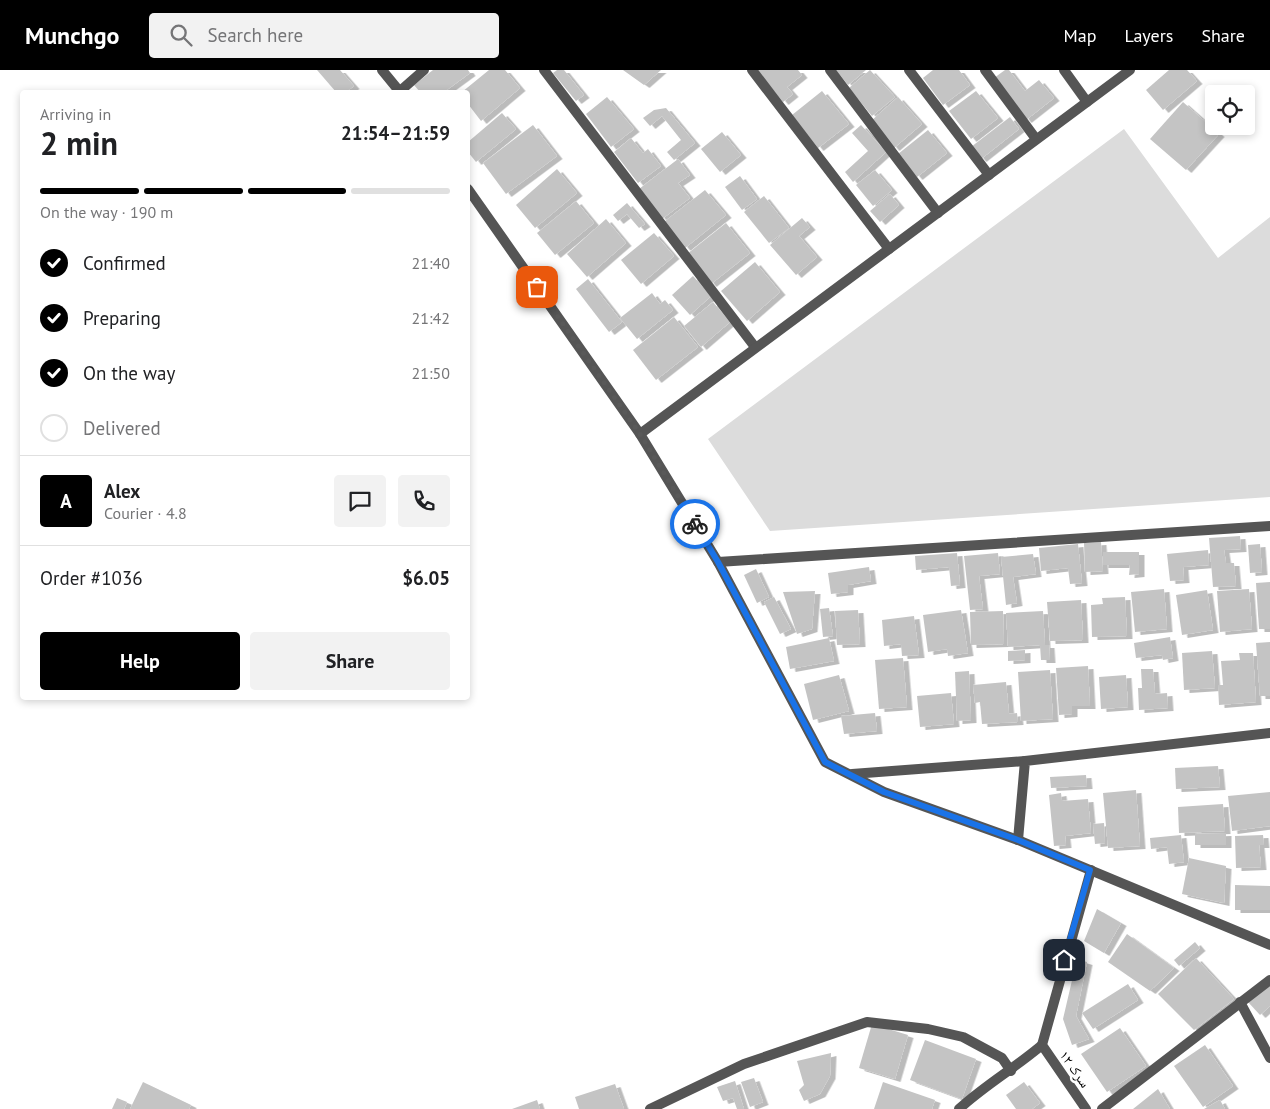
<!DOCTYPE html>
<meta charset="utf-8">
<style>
:root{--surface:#fff;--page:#f2f2f2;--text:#202124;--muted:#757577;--line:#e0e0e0;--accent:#000}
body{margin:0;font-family:"PT Sans","Noto Naskh Arabic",sans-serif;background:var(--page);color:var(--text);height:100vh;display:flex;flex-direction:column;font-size:19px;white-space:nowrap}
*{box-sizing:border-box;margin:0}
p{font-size:16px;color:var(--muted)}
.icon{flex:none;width:28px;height:28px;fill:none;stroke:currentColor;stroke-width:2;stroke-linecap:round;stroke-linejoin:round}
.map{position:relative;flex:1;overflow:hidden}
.details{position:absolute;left:20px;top:20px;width:450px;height:610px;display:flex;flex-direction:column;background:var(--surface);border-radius:5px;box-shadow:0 2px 8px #0003}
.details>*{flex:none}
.controls{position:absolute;left:1205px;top:15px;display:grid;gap:10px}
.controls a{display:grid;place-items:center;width:50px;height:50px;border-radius:5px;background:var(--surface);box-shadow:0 2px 8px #0003;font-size:25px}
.pin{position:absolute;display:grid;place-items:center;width:42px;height:42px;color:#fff;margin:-21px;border-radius:10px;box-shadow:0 2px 8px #0006}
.courier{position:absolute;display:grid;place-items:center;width:50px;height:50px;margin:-25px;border:4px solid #1a73e8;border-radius:50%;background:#fff;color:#222;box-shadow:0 1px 6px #0007}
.summary em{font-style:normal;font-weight:700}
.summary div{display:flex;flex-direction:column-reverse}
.summary{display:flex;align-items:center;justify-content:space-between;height:85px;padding:0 20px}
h1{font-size:32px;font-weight:700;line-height:38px}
.bar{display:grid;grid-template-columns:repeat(4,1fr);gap:8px 5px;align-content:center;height:60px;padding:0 20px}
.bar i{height:6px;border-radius:4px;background:var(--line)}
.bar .current{background:var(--accent)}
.bar p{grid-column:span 4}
.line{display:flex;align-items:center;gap:12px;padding:0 20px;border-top:1px solid var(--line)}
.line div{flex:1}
.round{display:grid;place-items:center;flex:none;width:52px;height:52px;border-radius:5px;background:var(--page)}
ol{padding:0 20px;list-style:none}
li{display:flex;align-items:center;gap:15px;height:55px}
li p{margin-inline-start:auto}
li .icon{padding:5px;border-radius:50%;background:var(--accent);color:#fff;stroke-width:4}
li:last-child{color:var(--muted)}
li i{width:28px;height:28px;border:2px solid var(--line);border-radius:50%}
.button{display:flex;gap:10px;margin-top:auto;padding:10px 20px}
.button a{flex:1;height:58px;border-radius:5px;background:var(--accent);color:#fff;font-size:20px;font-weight:700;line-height:58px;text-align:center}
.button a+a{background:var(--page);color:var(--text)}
header{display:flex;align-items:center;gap:30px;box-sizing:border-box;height:70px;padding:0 25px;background:var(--accent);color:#fff}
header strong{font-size:24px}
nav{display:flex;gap:28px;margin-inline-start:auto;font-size:18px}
.search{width:350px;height:45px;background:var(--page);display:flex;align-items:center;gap:12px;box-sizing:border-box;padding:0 18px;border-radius:5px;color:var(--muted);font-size:19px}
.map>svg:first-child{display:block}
</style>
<header>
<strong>Munchgo</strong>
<div class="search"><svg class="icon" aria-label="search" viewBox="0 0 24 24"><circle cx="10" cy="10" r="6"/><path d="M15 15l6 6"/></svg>Search here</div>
<nav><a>Map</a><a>Layers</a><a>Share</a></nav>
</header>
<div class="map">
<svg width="1270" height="1039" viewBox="0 0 1270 1039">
<defs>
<filter id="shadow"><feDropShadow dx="5.5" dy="3" stdDeviation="0" flood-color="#0004"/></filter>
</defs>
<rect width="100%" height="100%" fill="#fff"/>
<!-- green -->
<path fill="#dcdcdc" d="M1124 59 1218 188 1270 147V427L770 461 708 369Z"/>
<!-- building -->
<g fill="#c4c4c4" filter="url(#shadow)">
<path d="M317 0H340L354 16 346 22H336Z"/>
<path d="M433 0H468L470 3 444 22H420L414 15Z"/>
<path d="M489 0H505L520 18 481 51 468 34V22H462Z"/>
<path d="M557 0H564L584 25 576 31 553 3Z"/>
<path d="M623 0H661L644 15Z"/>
<path d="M757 0H798L802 5 787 17 793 24 783 32Z"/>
<path d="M836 0H866L848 15Z"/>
<path d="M870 0 895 27 872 46 849 18Z"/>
<path d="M933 0H959L970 15 943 35 923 8Z"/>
<path d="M1005 0H1009L1025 21 1039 10 1054 28 1026 50 994 8Z"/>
<path d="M1169 0H1187L1197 11 1163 40 1146 20Z"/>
<path d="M822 21 849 54 818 78 792 45Z"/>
<path d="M976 21 998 48 971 69 949 41Z"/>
<path d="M607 27 634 59 611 77 586 44Z"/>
<path d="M898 27 922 54 894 78 871 51Z"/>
<path d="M1183 32 1219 64 1186 100 1150 69Z"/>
<path d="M666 38 695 73 674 90 667 82 681 70 662 46 650 56 643 48 654 40Z"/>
<path d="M502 43 516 59 476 92 468 82V72Z"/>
<path d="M1010 47 1019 59 981 89 971 77Z"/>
<path d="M533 55 557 86 506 124 483 93Z"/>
<path d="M861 55 886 82 853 112 845 102 868 81 852 63Z"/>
<path d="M928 60 947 83 917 107 898 84Z"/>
<path d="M722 62 741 85 720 102 701 79Z"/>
<path d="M631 68 643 83 648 79 661 96 638 113 614 82Z"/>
<path d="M678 89 690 105 678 113 690 128 662 149 639 119Z"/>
<path d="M557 99 577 123 535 158 516 135Z"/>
<path d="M875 100 892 120 873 136 856 115Z"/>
<path d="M740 106 757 129 742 140 725 117Z"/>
<path d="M705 120 726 145 685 178 664 152Z"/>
<path d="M890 124 899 135 880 152 870 141Z"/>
<path d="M764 126 789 158 769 173 744 142Z"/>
<path d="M576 131 594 153 555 185 537 163Z"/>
<path d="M627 133 645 154 639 158 627 144 618 151 613 145Z"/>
<path d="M802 148 810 157 799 166 817 187 796 205 770 175Z"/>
<path d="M606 149 626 173 587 207 567 184Z"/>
<path d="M726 153 750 183 711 214 687 184Z"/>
<path d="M654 163 674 186 641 214 621 190Z"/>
<path d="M755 192 780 222 747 251 721 221Z"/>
<path d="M693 206 711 226 690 245 672 225Z"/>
<path d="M588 209 622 252 609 262 576 219Z"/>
<path d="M652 223 660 234 665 230 673 240 637 269 620 248Z"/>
<path d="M713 232 730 252 701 277 684 256Z"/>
<path d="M674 247 698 277 656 310 633 280Z"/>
<path d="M1240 466 1241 479 1224 480 1226 493H1234L1236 516 1213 517 1209 468Z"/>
<path d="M1101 472 1103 501 1085 502 1084 473Z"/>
<path d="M1078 474 1082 513 1070 514 1068 498 1041 501 1039 478Z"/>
<path d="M1260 474 1262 502 1250 503 1248 475Z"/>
<path d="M1208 480 1209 495 1183 497 1184 510 1170 511 1167 484Z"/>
<path d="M1103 482H1139V504L1129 505 1130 495H1103Z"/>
<path d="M957 483 960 515 951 516 949 497 916 500 915 486Z"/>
<path d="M998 483 1000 504 979 506 983 539 970 540 964 486Z"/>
<path d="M1033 484 1036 504 1013 507 1017 533 1006 535 1001 487Z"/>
<path d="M869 497 871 511 848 515V522L831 524 828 503Z"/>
<path d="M756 499 769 527 757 533 744 505Z"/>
<path d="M1270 512V559H1259L1256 513Z"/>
<path d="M1164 519 1167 559 1135 562 1131 522Z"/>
<path d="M1249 519 1252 559 1220 562 1217 521Z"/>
<path d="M1207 520 1213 560 1182 565 1176 525Z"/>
<path d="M815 521 812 559 797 564 783 522Z"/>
<path d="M774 527 791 559 780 564 764 532Z"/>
<path d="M1125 527 1127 566 1092 567 1091 535 1103 534 1102 528Z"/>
<path d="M1081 530 1083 570 1050 571 1047 532Z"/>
<path d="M829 538 833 566 823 567 820 539Z"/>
<path d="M858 540 860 574 837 575 835 541Z"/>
<path d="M961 540 968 583 948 586 947 579 928 582 923 545Z"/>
<path d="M1003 541 1004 574 971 575 970 542Z"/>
<path d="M1043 541 1045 575H1049L1050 590H1041L1040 575 1008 577 1006 543Z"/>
<path d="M914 546 919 585 902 586 901 574 884 576 882 550Z"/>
<path d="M1170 567 1173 588 1163 590 1162 585 1136 588 1134 573Z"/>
<path d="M829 568 834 591 790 599 786 577Z"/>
<path d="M1270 572V626H1260L1256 573Z"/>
<path d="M1025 580V590L1008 591V581Z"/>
<path d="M1212 581 1215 618 1184 620 1182 583Z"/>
<path d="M1239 583H1253L1256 632 1219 635 1218 615H1223L1221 591 1240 590Z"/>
<path d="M903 588 907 637 879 639 875 590Z"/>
<path d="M1088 596 1090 636H1072V644L1059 645 1056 598Z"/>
<path d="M1141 599H1153L1155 624 1167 623 1168 638 1139 640 1138 618H1142Z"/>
<path d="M1050 600 1053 649 1021 651 1018 602Z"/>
<path d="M969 601 971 650 957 651 955 602Z"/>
<path d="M839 605 849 641 813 650 804 614Z"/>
<path d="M1126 605 1128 637 1101 639 1099 607Z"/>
<path d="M1006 612 1009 644 1017 643 1018 652 982 654 980 632 975 633 973 615Z"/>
<path d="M951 623 954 654 920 657 917 626Z"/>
<path d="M875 643 877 661 844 664 841 646Z"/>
<path d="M1218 696 1220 717 1176 719 1175 698Z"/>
<path d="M1086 705 1087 716 1051 718 1050 707Z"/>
<path d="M1136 720 1140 776 1108 778 1103 723Z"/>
<path d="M1270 722V756L1232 761 1228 726Z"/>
<path d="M1061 723 1062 731 1088 729 1091 763 1065 766 1066 775 1054 776 1049 725Z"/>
<path d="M1223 734 1225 761 1179 763 1178 737Z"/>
<path d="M1104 753 1105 773 1095 774 1093 754Z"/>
<path d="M1226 763V775H1195V764Z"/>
<path d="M1181 765 1184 792 1169 794 1167 777 1151 779 1150 768Z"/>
<path d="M1263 765 1264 775H1259L1261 797 1236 798 1235 766Z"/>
<path d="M1189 788 1226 796 1224 833 1182 824Z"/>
<path d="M1235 815 1270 816V840H1235Z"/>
<path d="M1097 839 1121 853 1104 883 1084 871Z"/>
<path d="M1127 864 1174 898 1150 921 1108 892Z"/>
<path d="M1195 872 1200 878 1179 896 1174 890Z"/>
<path d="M1196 888 1234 929 1194 960 1158 924Z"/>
<path d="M1077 889 1087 892 1076 946 1089 969 1072 975 1063 949Z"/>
<path d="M1270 912V936L1260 945 1248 932Z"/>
<path d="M1128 914 1138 930 1093 959 1082 943Z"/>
<path d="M872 954 908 965 895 1009 859 998Z"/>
<path d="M1120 958 1146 996 1107 1022 1081 984Z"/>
<path d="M925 970 976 989 962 1029 910 1010Z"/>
<path d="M1205 975 1233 1016 1203 1037 1174 996Z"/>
<path d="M831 983 830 1006 820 1024 804 1031 799 1020 804 1015 797 991Z"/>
<path d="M754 1008 763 1032 750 1037 741 1012Z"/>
<path d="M735 1011 744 1039H737L733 1028 723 1031 717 1017Z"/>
<path d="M143 1012 191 1035 189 1039H130Z"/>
<path d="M883 1012 935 1030 932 1039H874Z"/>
<path d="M1024 1012 1040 1033 1032 1039H1016L1006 1025Z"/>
<path d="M615 1014 624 1039H579L575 1027Z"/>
<path d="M1158 1019 1170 1039H1133Z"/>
<path d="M117 1028 127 1032 124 1039H112Z"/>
<path d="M537 1030 540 1039H512Z"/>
<path d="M1220 1030 1225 1039H1204Z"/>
</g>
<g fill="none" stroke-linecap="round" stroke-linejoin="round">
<!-- service -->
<g stroke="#555" stroke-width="10">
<path d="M544 0 755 277"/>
<path d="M752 0 889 179"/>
<path d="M830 0 938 143"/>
<path d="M909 0 989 105"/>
<path d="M985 0 1036 69"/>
</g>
<!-- pedestrian -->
<path stroke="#555" stroke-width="10" d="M1064 0 1087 32"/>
<!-- minor -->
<g stroke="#555" stroke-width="10">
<path d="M382 0 400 22"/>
<path d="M399 22 424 0"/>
<path d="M468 119 640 364 718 492 825 692 884 722 1018 770 1270 875"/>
<path d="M640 364 1130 0"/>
<path d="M718 492 1270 456"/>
<path d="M852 704 1025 691"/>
<path d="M1018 770 1025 691 1270 663"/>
<path d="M1240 932 1270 988"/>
<path d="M650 1039 744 994 867 952 928 959 963 967 1002 988 1011 1001"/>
<path d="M959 1039C985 1015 1015 998 1042 975"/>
<path d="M1086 1039 1042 975 1091 800"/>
<path d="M1102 1039 1270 910"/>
</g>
</g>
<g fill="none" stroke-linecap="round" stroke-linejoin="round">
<!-- done -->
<path stroke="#595959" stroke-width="5" stroke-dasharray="0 9" d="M537 217 640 364 695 454"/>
<!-- route -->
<path stroke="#1a73e8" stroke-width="6" d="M695 454 718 492 825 692 884 722 1018 770 1090 800 1064 890"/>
</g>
<g text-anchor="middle" stroke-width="5" stroke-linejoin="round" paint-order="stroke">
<!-- street labels -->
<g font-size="14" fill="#000" stroke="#fff">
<text transform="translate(1075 999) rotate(55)" y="5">سرک ۱۲</text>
</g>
</g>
</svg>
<div class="controls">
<a><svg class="icon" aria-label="locate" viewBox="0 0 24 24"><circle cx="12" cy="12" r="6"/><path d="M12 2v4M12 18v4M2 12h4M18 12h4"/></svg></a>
</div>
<div class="pin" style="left:537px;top:217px;background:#ea580c"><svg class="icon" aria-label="bag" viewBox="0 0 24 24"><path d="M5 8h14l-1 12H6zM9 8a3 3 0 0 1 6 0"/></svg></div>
<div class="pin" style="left:1064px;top:890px;background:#1f2937"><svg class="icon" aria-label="home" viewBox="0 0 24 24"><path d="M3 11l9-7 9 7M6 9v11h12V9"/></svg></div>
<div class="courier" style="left:695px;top:454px"><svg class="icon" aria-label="bike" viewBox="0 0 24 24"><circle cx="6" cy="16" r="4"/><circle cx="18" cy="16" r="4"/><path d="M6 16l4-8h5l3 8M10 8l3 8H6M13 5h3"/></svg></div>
<section class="details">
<div class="summary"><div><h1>2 min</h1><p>Arriving in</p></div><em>21:54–21:59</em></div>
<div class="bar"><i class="current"></i><i class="current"></i><i class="current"></i><i></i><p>On the way · 190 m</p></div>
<ol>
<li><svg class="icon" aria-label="check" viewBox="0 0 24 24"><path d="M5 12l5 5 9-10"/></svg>Confirmed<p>21:40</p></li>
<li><svg class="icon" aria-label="check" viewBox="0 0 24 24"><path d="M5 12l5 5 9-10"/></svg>Preparing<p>21:42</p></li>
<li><svg class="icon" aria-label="check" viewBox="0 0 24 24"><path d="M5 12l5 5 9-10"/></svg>On the way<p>21:50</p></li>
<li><i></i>Delivered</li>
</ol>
<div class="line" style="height:90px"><b class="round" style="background:var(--accent);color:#fff">A</b><div><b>Alex</b><p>Courier · 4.8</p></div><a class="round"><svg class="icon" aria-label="chat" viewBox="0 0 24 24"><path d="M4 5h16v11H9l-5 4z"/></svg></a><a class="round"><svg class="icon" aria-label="phone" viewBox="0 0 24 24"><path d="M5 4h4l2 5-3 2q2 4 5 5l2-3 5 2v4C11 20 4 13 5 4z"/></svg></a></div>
<div class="line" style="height:65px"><div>Order #1036</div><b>$6.05</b></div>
<div class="button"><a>Help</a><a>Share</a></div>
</section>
</div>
